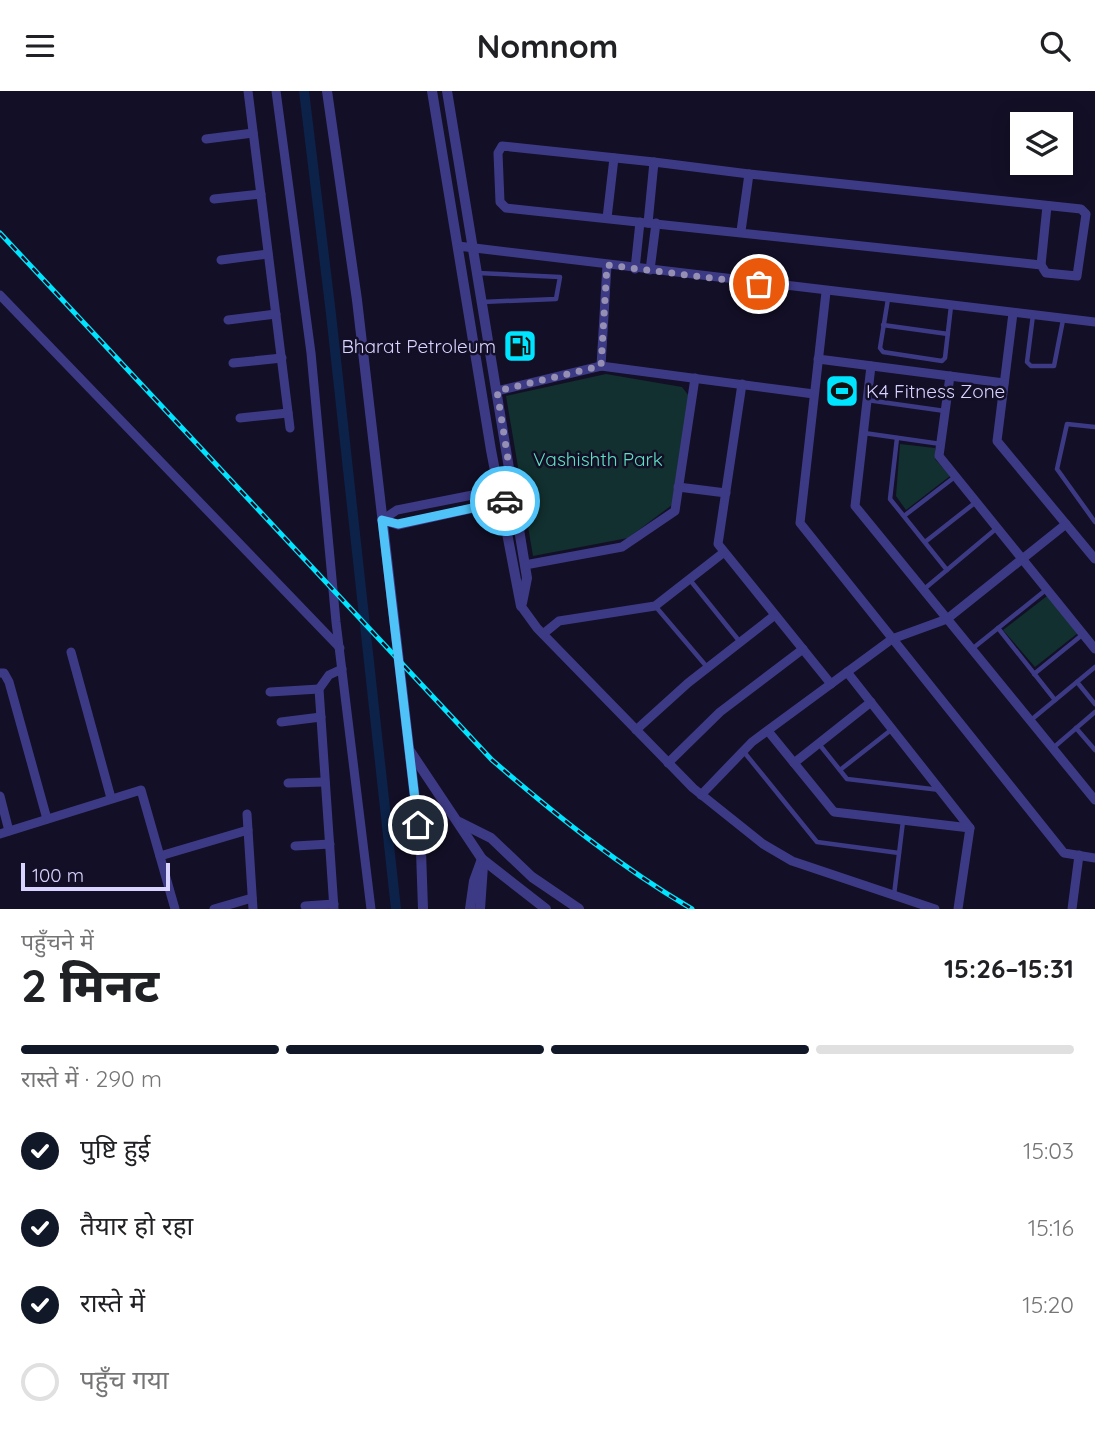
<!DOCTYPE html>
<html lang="hi">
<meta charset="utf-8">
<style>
:root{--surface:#fff;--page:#f6f6f6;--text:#202124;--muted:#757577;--line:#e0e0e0;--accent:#111827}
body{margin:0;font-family:Quicksand,"Noto Sans Devanagari",sans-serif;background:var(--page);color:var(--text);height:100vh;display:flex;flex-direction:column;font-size:26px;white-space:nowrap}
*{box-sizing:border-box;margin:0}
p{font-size:23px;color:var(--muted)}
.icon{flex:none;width:38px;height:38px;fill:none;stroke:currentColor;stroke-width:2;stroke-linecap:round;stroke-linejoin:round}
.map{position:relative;height:818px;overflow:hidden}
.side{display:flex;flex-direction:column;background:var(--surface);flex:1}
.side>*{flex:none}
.buttons{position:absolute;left:1010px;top:21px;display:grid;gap:14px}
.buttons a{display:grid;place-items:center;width:63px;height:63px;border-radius:0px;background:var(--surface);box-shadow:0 4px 18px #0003;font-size:35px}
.scale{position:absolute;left:21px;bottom:18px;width:149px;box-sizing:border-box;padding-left:7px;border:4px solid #d9d4ff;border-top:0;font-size:19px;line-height:24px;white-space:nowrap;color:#d9d4ff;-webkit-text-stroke:5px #130f26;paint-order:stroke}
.pin{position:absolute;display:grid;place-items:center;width:60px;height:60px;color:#fff;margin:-30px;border:4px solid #fff;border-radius:50%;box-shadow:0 2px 7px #0007}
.courier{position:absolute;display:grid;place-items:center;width:70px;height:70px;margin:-35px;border:5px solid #4fc3f7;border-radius:50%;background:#fff;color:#222;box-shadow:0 2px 9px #0007}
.head em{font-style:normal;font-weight:800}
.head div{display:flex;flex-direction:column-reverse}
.head{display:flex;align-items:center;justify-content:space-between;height:119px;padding:0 21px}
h1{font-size:46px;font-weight:800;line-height:52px}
.bar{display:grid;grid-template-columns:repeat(4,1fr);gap:10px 7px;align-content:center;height:84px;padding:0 21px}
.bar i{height:9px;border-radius:5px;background:var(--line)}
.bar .current{background:var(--accent)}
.bar p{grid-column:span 4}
ol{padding:0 21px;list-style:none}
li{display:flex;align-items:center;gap:21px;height:77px}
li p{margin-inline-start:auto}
li .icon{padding:7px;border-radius:50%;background:var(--accent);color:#fff;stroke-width:4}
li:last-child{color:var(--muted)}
li i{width:38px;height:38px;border:4px solid var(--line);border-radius:50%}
header{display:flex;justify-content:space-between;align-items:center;height:91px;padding:0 21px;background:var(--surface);font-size:32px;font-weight:800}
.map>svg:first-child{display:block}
</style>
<header><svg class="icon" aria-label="menu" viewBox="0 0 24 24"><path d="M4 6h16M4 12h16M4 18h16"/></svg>Nomnom<svg class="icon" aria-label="search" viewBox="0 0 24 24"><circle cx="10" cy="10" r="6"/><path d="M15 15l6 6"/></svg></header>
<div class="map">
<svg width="1095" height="818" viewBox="0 0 1095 818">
<rect width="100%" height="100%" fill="#130f26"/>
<!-- green -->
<g fill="#12302f">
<path d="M606 283 682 296 689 305 672 414 628 447 533 465 506 305Z"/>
<path d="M900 353 935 357V368L950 385 906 419 896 405Z"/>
<path d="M1047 505 1078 542 1035 576 1003 539Z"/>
</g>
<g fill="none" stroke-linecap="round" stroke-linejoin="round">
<!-- canal -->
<path stroke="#0c2248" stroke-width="10" d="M304 0 331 223 396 818"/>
<!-- service -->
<g stroke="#3d3a85" stroke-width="4.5">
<path d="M478 182 560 186 556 208 482 211"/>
<path d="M888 208 880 257 883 261 942 270 945 267 951 215"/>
<path d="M1033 224 1027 271 1031 275H1054L1063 229"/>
<path d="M883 234 948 243"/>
<path d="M867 309 945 320"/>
<path d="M1095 336 1067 333 1057 378 1095 431"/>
<path d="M864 342 941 353"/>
<path d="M897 347 890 408 947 479"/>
<path d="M904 425 956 385"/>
<path d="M925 451 976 411"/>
<path d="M690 489 740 551"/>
<path d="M923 499 997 437"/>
<path d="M656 516 707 576"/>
<path d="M998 537 1055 609"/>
<path d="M972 558 1047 498"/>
<path d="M1034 583 1082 544"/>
<path d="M1077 591 1095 613"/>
<path d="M1031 629 1095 576"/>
<path d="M1076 637 1095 659"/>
<path d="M819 653 847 688 940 699"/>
<path d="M1053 657 1095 621"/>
<path d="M744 661 817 751 899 762"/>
<path d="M840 679 891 639"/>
<path d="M894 804 903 730"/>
</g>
<!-- minor -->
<g stroke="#3d3a85" stroke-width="9">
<path d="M248 0 290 337"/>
<path d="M276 0 311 262 336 531 371 818"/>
<path d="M206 48 253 42"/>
<path d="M654 71 502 55 498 62 500 111 506 117 1041 174 1046 182 1077 185 1086 123 1081 118 749 83 741 140"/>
<path d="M214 108 261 103"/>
<path d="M607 127 614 67"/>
<path d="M648 132 654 71 749 83"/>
<path d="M458 155 1095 231"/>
<path d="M221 169 268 163"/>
<path d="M1041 174 1047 115"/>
<path d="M635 178 640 131"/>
<path d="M650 179 656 132"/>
<path d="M826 201 800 432 1064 762 1095 767"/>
<path d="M0 204 340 557"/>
<path d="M1013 222 997 350 1095 468"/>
<path d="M228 229 276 223"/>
<path d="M818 268 1004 292"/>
<path d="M233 272 282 267"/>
<path d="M601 275 607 174"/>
<path d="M871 275 855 415 1095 709"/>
<path d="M950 285 939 365 1095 558"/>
<path d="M742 293 718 453 831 593"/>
<path d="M497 300 601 275 814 303"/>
<path d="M240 327 288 322"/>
<path d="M678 396 726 402"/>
<path d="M382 429 397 419 498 399 514 406"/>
<path d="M382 429 398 434 506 410"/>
<path d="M525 474 622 456 675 420 695 287"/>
<path d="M521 515 537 537 693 697 763 753 792 770 935 818"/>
<path d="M543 543 559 530 655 515 723 462"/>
<path d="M71 561 111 707"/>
<path d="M847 581 970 737 958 818"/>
<path d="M0 582H4L9 591 47 728"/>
<path d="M270 601 319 598"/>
<path d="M281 631 321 626"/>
<path d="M636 639 688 592 775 524"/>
<path d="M768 640 834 721 970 737"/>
<path d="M668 672 720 621 803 558"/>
<path d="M794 672 871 611"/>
<path d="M288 692 325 691"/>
<path d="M701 704 752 651 892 548 947 528 1066 433"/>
<path d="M0 705 9 740"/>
<path d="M247 723 253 818"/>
<path d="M0 743 141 699 175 818"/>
<path d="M295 755 330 753"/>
<path d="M160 765 248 739"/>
<path d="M305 815 334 813"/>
<path d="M214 818 252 807"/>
<path d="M334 818 319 598 329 584 342 578"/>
<path d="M1072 818 1079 764"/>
</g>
<!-- tertiary -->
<g stroke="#3d3a85" stroke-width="10">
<path d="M327 0 357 209 421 760 423 818"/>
<path d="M432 0 491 359 521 515"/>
<path d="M447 0 527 487 522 512"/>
<path d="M410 660 482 768 546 818"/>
<path d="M459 731 491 747 532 786 579 818"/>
<path d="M470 818 474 790 482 768"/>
<path d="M480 818 483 775"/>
</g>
<defs>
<path id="rail" d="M0 142 492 669C556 724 619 775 692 818"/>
</defs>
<!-- rail casing -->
<use href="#rail" stroke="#00e5ff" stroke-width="5"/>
<!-- rail -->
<use href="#rail" stroke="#130f26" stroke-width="2.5" stroke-dasharray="8" stroke-linecap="butt"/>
</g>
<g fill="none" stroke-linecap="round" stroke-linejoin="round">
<!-- done -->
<path stroke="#948fb3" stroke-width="7" stroke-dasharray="0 12.6" d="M505 410 514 406 497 300 601 275 607 174 759 193"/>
<!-- route -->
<path stroke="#4fc3f7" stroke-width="9" d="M418 734 382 429 398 433 505 410"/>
</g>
<!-- icons -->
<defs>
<symbol id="fuel-square" viewBox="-11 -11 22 22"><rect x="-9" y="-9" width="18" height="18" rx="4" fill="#00e5ff" stroke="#130f26"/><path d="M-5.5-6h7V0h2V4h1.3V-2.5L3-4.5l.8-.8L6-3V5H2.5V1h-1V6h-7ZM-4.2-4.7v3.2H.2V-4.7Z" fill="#111"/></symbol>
<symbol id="stadium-square" viewBox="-11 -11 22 22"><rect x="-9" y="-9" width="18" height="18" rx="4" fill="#00e5ff" stroke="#130f26"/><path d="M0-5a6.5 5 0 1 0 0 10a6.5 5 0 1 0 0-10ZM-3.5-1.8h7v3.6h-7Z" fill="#111"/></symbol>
</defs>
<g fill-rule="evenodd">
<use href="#fuel-square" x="501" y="236" width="38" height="38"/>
<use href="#stadium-square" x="823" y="281" width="38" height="38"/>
</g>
<g text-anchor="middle" stroke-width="5" stroke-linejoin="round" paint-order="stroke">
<!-- poi labels -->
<g font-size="19" fill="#d9d4ff" stroke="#130f26" text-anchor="end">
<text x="496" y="262">Bharat Petroleum</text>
<text x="866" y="307" text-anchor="start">K4 Fitness Zone</text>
</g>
<!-- park labels -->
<g font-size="19" fill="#5fe0c0" stroke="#130f26">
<text x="598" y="375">Vashishth Park</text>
</g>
</g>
</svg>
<div class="buttons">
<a><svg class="icon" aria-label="layers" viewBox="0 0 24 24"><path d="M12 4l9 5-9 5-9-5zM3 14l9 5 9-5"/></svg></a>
</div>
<div class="scale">100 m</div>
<div class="pin" style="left:759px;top:193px;background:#ea580c"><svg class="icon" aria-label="bag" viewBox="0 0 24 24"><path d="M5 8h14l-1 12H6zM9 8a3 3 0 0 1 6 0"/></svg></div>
<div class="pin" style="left:418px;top:734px;background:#1f2937"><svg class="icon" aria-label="home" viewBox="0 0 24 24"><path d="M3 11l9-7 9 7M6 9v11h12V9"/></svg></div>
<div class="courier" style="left:505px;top:410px"><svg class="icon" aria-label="car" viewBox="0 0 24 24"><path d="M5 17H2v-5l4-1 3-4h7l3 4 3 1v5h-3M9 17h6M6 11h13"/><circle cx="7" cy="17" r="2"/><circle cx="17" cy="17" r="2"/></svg></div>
</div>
<section class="side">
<div class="head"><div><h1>2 मिनट</h1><p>पहुँचने में</p></div><em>15:26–15:31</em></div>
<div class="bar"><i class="current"></i><i class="current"></i><i class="current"></i><i></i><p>रास्ते में · 290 m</p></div>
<ol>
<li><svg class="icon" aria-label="check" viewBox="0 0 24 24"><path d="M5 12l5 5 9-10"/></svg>पुष्टि हुई<p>15:03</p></li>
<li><svg class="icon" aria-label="check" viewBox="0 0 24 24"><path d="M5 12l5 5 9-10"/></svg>तैयार हो रहा<p>15:16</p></li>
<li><svg class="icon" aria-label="check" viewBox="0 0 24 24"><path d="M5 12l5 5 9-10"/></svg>रास्ते में<p>15:20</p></li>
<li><i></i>पहुँच गया</li>
</ol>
</section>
